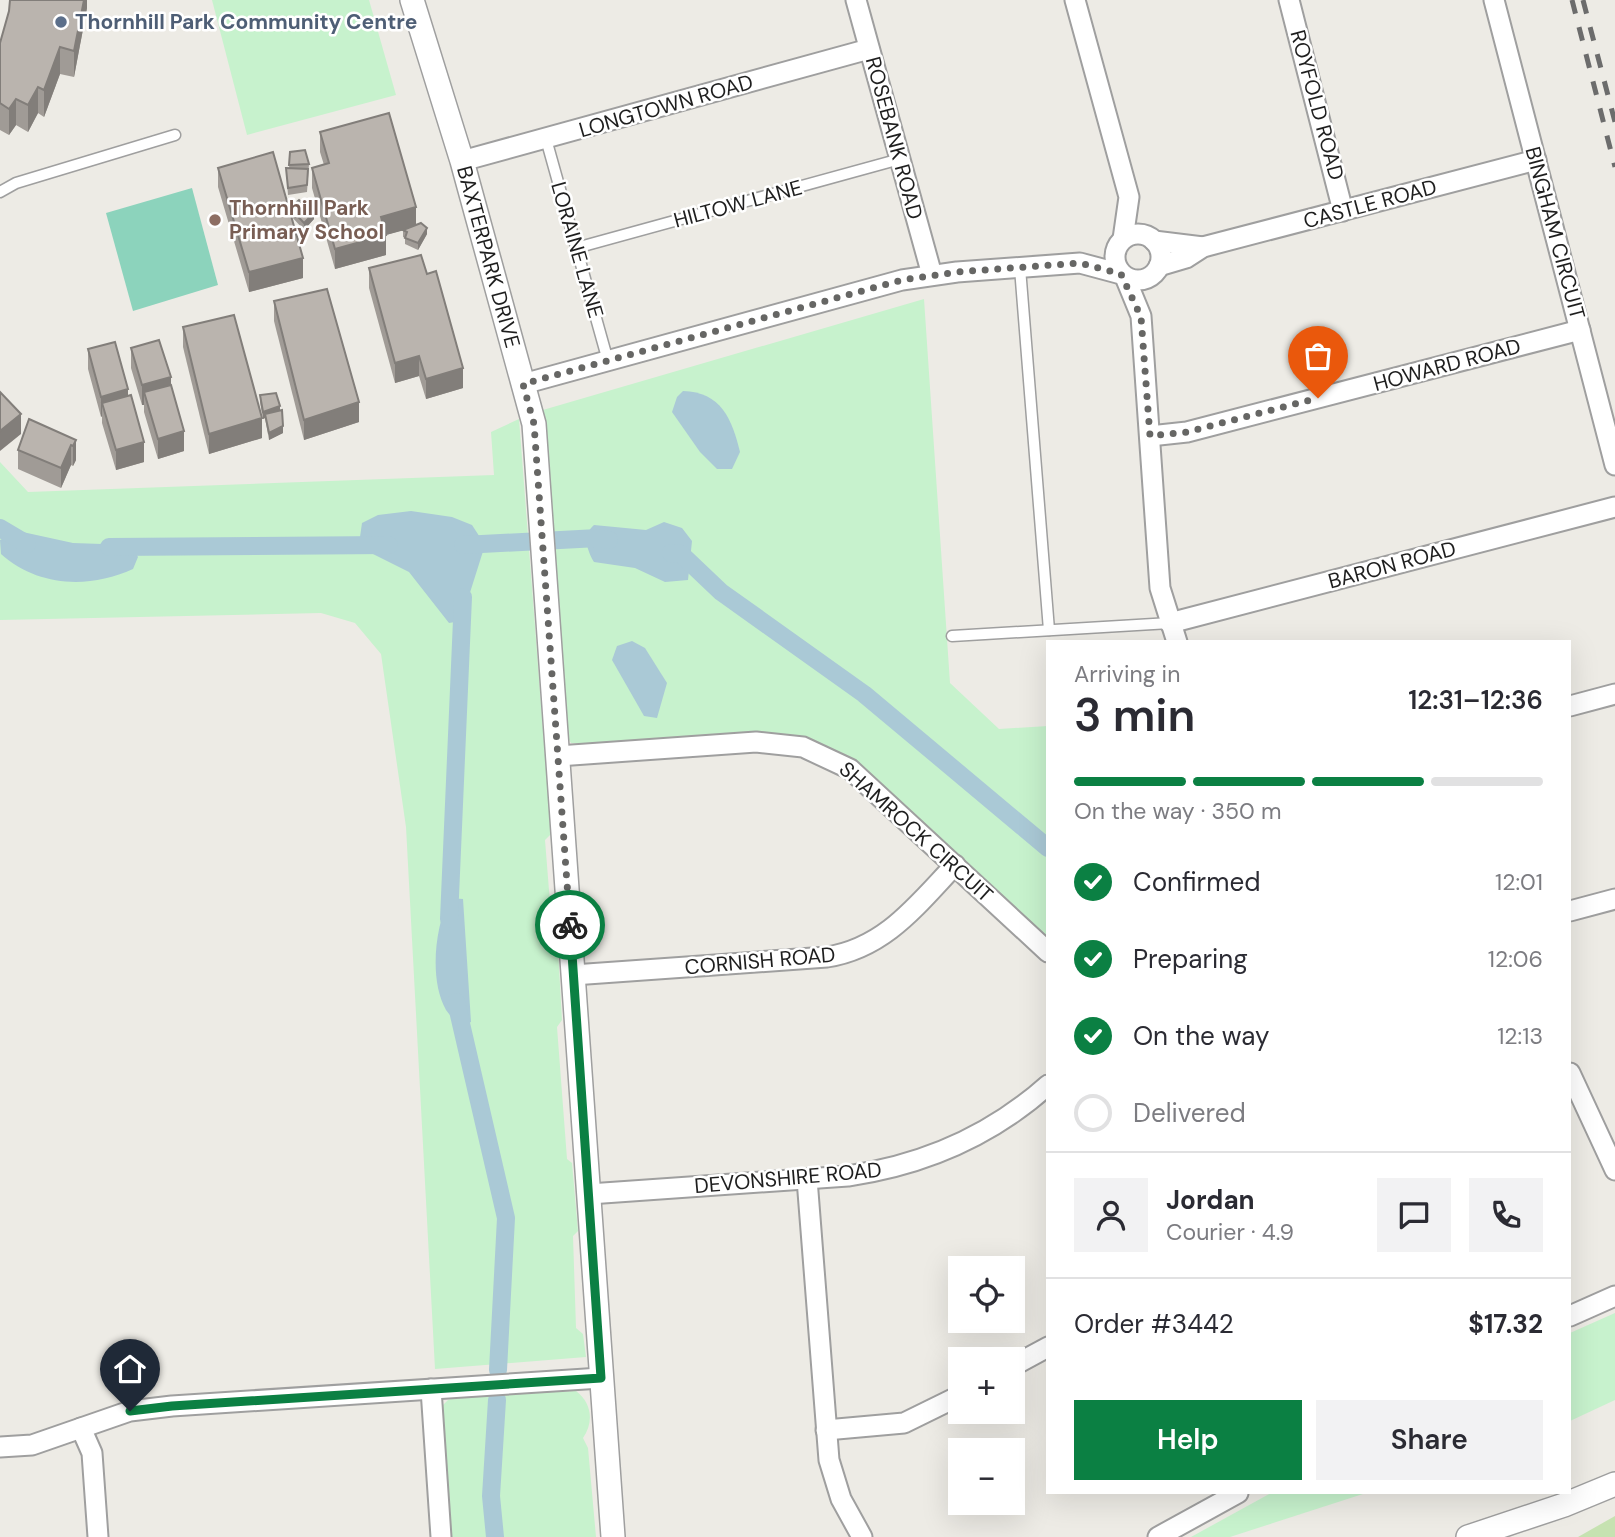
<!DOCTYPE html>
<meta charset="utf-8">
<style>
:root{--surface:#fff;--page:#f2f2f3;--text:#2b2b33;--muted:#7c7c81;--line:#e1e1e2;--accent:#0b8043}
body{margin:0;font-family:"DM Sans",sans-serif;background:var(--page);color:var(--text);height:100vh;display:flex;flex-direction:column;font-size:26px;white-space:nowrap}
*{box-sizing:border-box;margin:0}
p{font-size:23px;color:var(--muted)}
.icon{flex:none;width:38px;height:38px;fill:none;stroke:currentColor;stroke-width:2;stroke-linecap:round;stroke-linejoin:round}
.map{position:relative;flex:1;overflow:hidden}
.side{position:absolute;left:1046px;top:640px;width:525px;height:854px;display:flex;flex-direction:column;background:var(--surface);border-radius:0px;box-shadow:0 7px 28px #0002}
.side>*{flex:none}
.tools{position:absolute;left:948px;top:1256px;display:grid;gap:14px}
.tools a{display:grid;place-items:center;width:77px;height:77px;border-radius:0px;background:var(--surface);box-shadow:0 7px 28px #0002;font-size:35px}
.pin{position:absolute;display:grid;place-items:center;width:60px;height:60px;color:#fff;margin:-72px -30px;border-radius:50% 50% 50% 0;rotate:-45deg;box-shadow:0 0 7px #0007}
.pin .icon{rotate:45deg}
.courier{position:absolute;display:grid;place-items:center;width:70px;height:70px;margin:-35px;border:5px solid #0b8043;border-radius:50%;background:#fff;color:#222;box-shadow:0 2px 9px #0007}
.summary em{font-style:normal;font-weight:600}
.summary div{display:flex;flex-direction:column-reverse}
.summary{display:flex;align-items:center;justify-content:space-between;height:119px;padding:0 28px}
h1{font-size:46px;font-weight:600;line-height:52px}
.bar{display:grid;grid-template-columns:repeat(4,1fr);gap:10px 7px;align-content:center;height:84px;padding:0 28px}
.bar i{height:9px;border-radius:5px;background:var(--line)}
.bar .selected{background:var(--accent)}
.bar p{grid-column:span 4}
.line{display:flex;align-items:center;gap:18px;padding:0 28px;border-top:2px solid var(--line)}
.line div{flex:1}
.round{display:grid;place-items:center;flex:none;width:74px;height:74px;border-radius:0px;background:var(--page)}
ol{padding:0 28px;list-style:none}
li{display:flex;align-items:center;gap:21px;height:77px}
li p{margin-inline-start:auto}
li .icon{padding:7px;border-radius:50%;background:var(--accent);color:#fff;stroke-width:4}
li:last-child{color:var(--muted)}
li i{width:38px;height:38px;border:4px solid var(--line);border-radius:50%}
.action{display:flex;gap:14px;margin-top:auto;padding:14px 28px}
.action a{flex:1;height:80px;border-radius:0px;background:var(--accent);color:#fff;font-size:28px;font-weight:600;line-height:80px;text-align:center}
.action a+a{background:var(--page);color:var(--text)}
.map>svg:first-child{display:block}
</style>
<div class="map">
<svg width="1615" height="1537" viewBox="0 0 1615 1537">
<rect width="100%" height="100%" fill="#edebe5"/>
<!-- grass -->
<path fill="#c6e2b1" d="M1615 1516V1537H1578Z"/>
<!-- park -->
<g fill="#c7f2cd">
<path d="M212 0H369L396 95 247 135Z"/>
<path d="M924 299 950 683 999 729 1048 726V943L860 768 822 745 758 731 585 744 571 743 563 730 536 412Z"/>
<path d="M519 419 551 834 545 840 552 928 557 932 562 1020 557 1027 567 1159 572 1163 578 1231 573 1236 576 1328 583 1334 586 1357 435 1369 406 827 381 654 355 623 321 613 0 620V462L28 492 494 475 491 432Z"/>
<path d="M1615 1313V1400L1570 1421V1333Z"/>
<path d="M576 1391C592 1403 594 1422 583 1438L588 1448 596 1537H447L441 1407 448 1400 464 1395Z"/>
<path d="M1271 1493H1366L1230 1537H1191Z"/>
</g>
<!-- pitch -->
<path fill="#8cd3bc" d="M192 188 218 285 133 311 106 213Z"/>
<!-- water -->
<g fill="#aac9d6">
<path d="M683 391C721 392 732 419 740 452L732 469H717L700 452 672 412 677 397Z"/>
<path d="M411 511 452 517 472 525 485 545 461 621 449 623 409 572 373 554 360 537 362 523 378 515Z"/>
<path d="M664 522 682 528 692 541 688 580 665 582 635 568 594 562C587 550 582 535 594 525L646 530Z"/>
<path d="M18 531 73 543 131 545 138 557 133 569C89 589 38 587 1 554L0 540Z"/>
<path d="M632 641 645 648 667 683 657 718 644 716 612 660 617 646Z"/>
<path d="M449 898 463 899 471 1022 462 1026C457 1021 450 1016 446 1010 429 980 435 928 449 898Z"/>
</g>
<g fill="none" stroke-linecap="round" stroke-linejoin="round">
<!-- canal -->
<g stroke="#aac9d6" stroke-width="18">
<path d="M0 528 27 544"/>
<path d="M463 545 598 538 609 540"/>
<path d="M109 547 389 545"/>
<path d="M671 553 681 554 721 592 864 694 1048 848"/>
<path d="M449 919 463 597"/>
<path d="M456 1002 506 1218 498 1370"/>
<path d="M495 1537 491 1496 497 1400"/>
</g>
<defs>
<g id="service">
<path d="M546 139 608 361"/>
<path d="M0 192 16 183 175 135"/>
<path d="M576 248 900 159"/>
<path d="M1020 268 1049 630"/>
<path d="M952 636 1170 623"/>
</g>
<g id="minor">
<path d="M856 0 932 275"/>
<path d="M1075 0 1129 197 1123 239"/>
<path d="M1289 0 1343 211"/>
<path d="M1494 0 1615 465"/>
<path d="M462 161 869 49"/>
<circle cx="1138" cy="257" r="23"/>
<path d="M1154 241 1203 247"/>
<path d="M1159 266 1186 258 1203 247 1536 160"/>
<path d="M1125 277 1141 316 1160 588 1177 642"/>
<path d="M523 384 902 280 957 272 1080 263 1121 274"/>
<path d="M1150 436 1187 432 1580 330"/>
<path d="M1170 623 1615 507"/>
<path d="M1570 706 1615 694"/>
<path d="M558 756 756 742 803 747 850 769 1048 952"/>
<path d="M1570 911 1615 899"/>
<path d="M573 975 827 957C885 948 917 905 955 865"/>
<path d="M1570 1073 1615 1170"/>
<path d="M807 1179 829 1460 841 1499 862 1537"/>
<path d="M589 1194 848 1176C924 1165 991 1136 1048 1085"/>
<path d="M1570 1316 1615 1296"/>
<path d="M1013 1366 1048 1347"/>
<path d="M431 1389 441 1537"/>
<path d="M81 1428 92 1453 98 1537"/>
<path d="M826 1430 904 1423 961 1395"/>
<path d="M0 1447 32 1445 130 1411 172 1406 601 1378"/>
<path d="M1158 1537 1238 1493"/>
</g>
<g id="tertiary">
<path id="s1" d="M412 0 462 161 534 424 613 1537"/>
<path d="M1468 1537 1564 1505 1615 1484"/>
</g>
</defs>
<!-- service casing -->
<use href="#service" stroke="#9f9f9f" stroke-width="13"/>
<!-- minor casing -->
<use href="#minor" stroke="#9f9f9f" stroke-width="23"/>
<!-- tertiary casing -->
<use href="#tertiary" stroke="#9f9f9f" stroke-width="26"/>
<!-- service -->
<use href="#service" stroke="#fff" stroke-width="10"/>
<!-- minor -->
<use href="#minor" stroke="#fff" stroke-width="19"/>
<!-- tertiary -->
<use href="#tertiary" stroke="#fff" stroke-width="23"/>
<!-- rail -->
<g stroke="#6c6c6c" stroke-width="5" stroke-dasharray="14 14" stroke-linecap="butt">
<path d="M1572 0 1615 167"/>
<path d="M1583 0 1615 122"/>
</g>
</g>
<!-- wall -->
<g fill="#a09b96">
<path d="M87 0V8L74 77 60 74 44 117 38 113 28 132 16 125 9 135 0 130V43L9 11Z"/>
<path d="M320 132 427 234 418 250 405 244V238L403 237V230L386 235V255L335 269 312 188V168L324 165 320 152Z"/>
<path d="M290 152 309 164 307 192 288 195 286 168H289Z"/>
<path d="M218 168 290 214V208L314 219 304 230 290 215 303 278 249 292 218 187Z"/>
<path d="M369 268 463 388 426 399 419 376 395 383 369 288Z"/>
<path d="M274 301 359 422 304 440 274 321Z"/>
<path d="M183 327 262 438 209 454 183 347Z"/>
<path d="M131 348 171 385 184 451 158 459 144 412V405H142L131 368Z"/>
<path d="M88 349 128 396 144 462 116 470 102 423V416L101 417 88 369Z"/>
<path d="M260 395 280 411 283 433 269 440 265 418 263 419 260 402Z"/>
<path d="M76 440V460L73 466 71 465 61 488 18 469V450Z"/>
</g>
<!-- shaded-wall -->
<g fill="#827e7a">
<path d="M84 0H87V8L74 77V51Z"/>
<path d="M60 47V74L44 117V90Z"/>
<path d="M38 87V113L28 132V105Z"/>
<path d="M16 99V125L9 135V109Z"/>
<path d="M416 207V227L386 235V255L335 269V249L381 217Z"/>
<path d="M314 213V219L304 230V223Z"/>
<path d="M427 228V234L418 250V243Z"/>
<path d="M303 258V278L249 292V272Z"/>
<path d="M419 356V376L395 383V363Z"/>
<path d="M463 368V388L426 399V379Z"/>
<path d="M171 377V397L144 392V405H142V385Z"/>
<path d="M128 389V409L102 403V416L101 417V397Z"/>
<path d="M359 402V422L304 440V420Z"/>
<path d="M280 406V413L265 414V418L263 419V412Z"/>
<path d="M21 414V434L0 451V431Z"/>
<path d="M262 418V438L209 454V434Z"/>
<path d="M283 426V433L269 440V433Z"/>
<path d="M184 431V451L158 459V439Z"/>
<path d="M76 440V460L73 466V446Z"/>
<path d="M144 442V462L116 470V450Z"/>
<path d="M71 445V465L61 488V468Z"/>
</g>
<!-- building -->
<g fill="#bab4ae" stroke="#827e7a" stroke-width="2">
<path d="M10 0H84L74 51 60 47 44 90 38 87 28 105 16 99 9 109 0 103V43L9 11Z"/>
<path d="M389 113 416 207 381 217 386 235 335 249 312 168 329 163 320 132Z"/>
<path d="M305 150 309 164 289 165 290 152Z"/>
<path d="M273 152 303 258 249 272 218 168Z"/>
<path d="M286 168 308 169 307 185 288 188Z"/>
<path d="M299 200 314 213 304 223 290 208Z"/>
<path d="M421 223 427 228 418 243 405 238 407 232 403 230Z"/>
<path d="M421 255 427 274 436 271 463 368 426 379 419 356 395 363 369 268Z"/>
<path d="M327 289 359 402 304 420 274 301Z"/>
<path d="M234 315 262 418 209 434 183 327Z"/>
<path d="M159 340 171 377 142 385 131 348Z"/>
<path d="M115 342 128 389 101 397 88 349Z"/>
<path d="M171 385 184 431 158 439 144 392Z"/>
<path d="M0 392 21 414 0 431Z"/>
<path d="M276 393 280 406 263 412 260 395Z"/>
<path d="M131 395 144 442 116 450 102 403Z"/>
<path d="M282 410 283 426 269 433 265 414Z"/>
<path d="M29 419 76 440 73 446 71 445 61 468 18 450Z"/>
</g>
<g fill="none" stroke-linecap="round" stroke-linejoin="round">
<!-- done -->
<path stroke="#666664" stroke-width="7" stroke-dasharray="0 12.6" d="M570 925 534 424 523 384 902 280 957 272 1080 263 1121 274 1141 317 1150 436 1187 432 1318 398"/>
<!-- route -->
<path stroke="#0b8043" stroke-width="9" d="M130 1411 172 1406 601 1378 570 925"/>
</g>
<!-- markers -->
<circle fill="#5c6f8a" stroke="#fff" stroke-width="2.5" cx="61" cy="22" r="7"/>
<circle fill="#8d6e63" stroke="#fff" stroke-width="2.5" cx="215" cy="220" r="7"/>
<g text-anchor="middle" stroke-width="5" stroke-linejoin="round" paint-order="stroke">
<!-- service labels -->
<g font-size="21" font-weight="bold" fill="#4e5e75" stroke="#fff" text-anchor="start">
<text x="75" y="29">Thornhill Park Community Centre</text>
</g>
<!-- street labels -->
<g font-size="21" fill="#1e1e1e" stroke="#fff">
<text transform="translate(1317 105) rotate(75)" y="7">ROYFOLD ROAD</text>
<text transform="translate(666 106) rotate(-16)" y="7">LONGTOWN ROAD</text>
<text transform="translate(894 138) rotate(75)" y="7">ROSEBANK ROAD</text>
<text transform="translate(738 204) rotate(-15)" y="7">HILTOW LANE</text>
<text transform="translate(1370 204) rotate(-15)" y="7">CASTLE ROAD</text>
<text transform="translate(1555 233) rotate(75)" y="7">BINGHAM CIRCUIT</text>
<text transform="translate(577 250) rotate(74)" y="7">LORAINE LANE</text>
<text dy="7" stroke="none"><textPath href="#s1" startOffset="268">BAXTERPARK DRIVE</textPath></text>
<text transform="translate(1447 365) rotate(-15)" y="7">HOWARD ROAD</text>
<text transform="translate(1392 565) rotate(-15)" y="7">BARON ROAD</text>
<text transform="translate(916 832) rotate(42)" y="7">SHAMROCK CIRCUIT</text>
<text transform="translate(760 961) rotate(-5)" y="7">CORNISH ROAD</text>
<text transform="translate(788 1178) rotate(-5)" y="7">DEVONSHIRE ROAD</text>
</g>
<!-- education labels -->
<g font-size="21" font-weight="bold" fill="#785e54" stroke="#fff" text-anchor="start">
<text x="229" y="215">Thornhill Park<tspan x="229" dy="24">Primary School</tspan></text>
</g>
</g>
</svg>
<div class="tools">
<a><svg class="icon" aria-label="locate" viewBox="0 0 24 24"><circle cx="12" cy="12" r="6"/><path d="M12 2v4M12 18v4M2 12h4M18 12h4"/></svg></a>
<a>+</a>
<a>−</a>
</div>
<div class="pin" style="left:1318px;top:398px;background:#ea580c"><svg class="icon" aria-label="bag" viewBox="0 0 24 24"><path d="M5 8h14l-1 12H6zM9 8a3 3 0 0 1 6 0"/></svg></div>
<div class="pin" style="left:130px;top:1411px;background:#1f2937"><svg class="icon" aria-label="home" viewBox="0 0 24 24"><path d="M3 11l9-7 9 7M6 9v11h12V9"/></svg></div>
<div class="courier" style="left:570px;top:925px"><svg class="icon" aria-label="bike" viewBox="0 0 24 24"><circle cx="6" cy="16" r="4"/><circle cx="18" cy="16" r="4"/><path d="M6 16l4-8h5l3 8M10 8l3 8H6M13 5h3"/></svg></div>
<section class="side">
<div class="summary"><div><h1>3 min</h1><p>Arriving in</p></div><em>12:31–12:36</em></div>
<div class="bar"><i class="selected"></i><i class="selected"></i><i class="selected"></i><i></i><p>On the way · 350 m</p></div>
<ol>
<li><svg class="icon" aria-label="check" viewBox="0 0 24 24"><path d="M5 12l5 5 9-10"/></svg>Confirmed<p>12:01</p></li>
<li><svg class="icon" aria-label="check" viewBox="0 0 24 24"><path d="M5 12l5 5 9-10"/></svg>Preparing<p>12:06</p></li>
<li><svg class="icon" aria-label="check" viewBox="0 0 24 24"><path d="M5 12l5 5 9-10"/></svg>On the way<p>12:13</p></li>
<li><i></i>Delivered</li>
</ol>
<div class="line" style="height:126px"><a class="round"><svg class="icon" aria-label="person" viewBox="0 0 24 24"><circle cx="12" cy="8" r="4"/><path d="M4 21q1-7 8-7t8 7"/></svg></a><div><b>Jordan</b><p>Courier · 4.9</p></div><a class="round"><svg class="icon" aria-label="chat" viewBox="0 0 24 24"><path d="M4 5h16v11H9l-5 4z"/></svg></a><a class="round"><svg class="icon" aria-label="phone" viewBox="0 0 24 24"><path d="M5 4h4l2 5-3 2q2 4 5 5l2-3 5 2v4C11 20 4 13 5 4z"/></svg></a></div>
<div class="line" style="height:91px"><div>Order #3442</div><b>$17.32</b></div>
<div class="action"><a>Help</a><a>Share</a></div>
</section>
</div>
